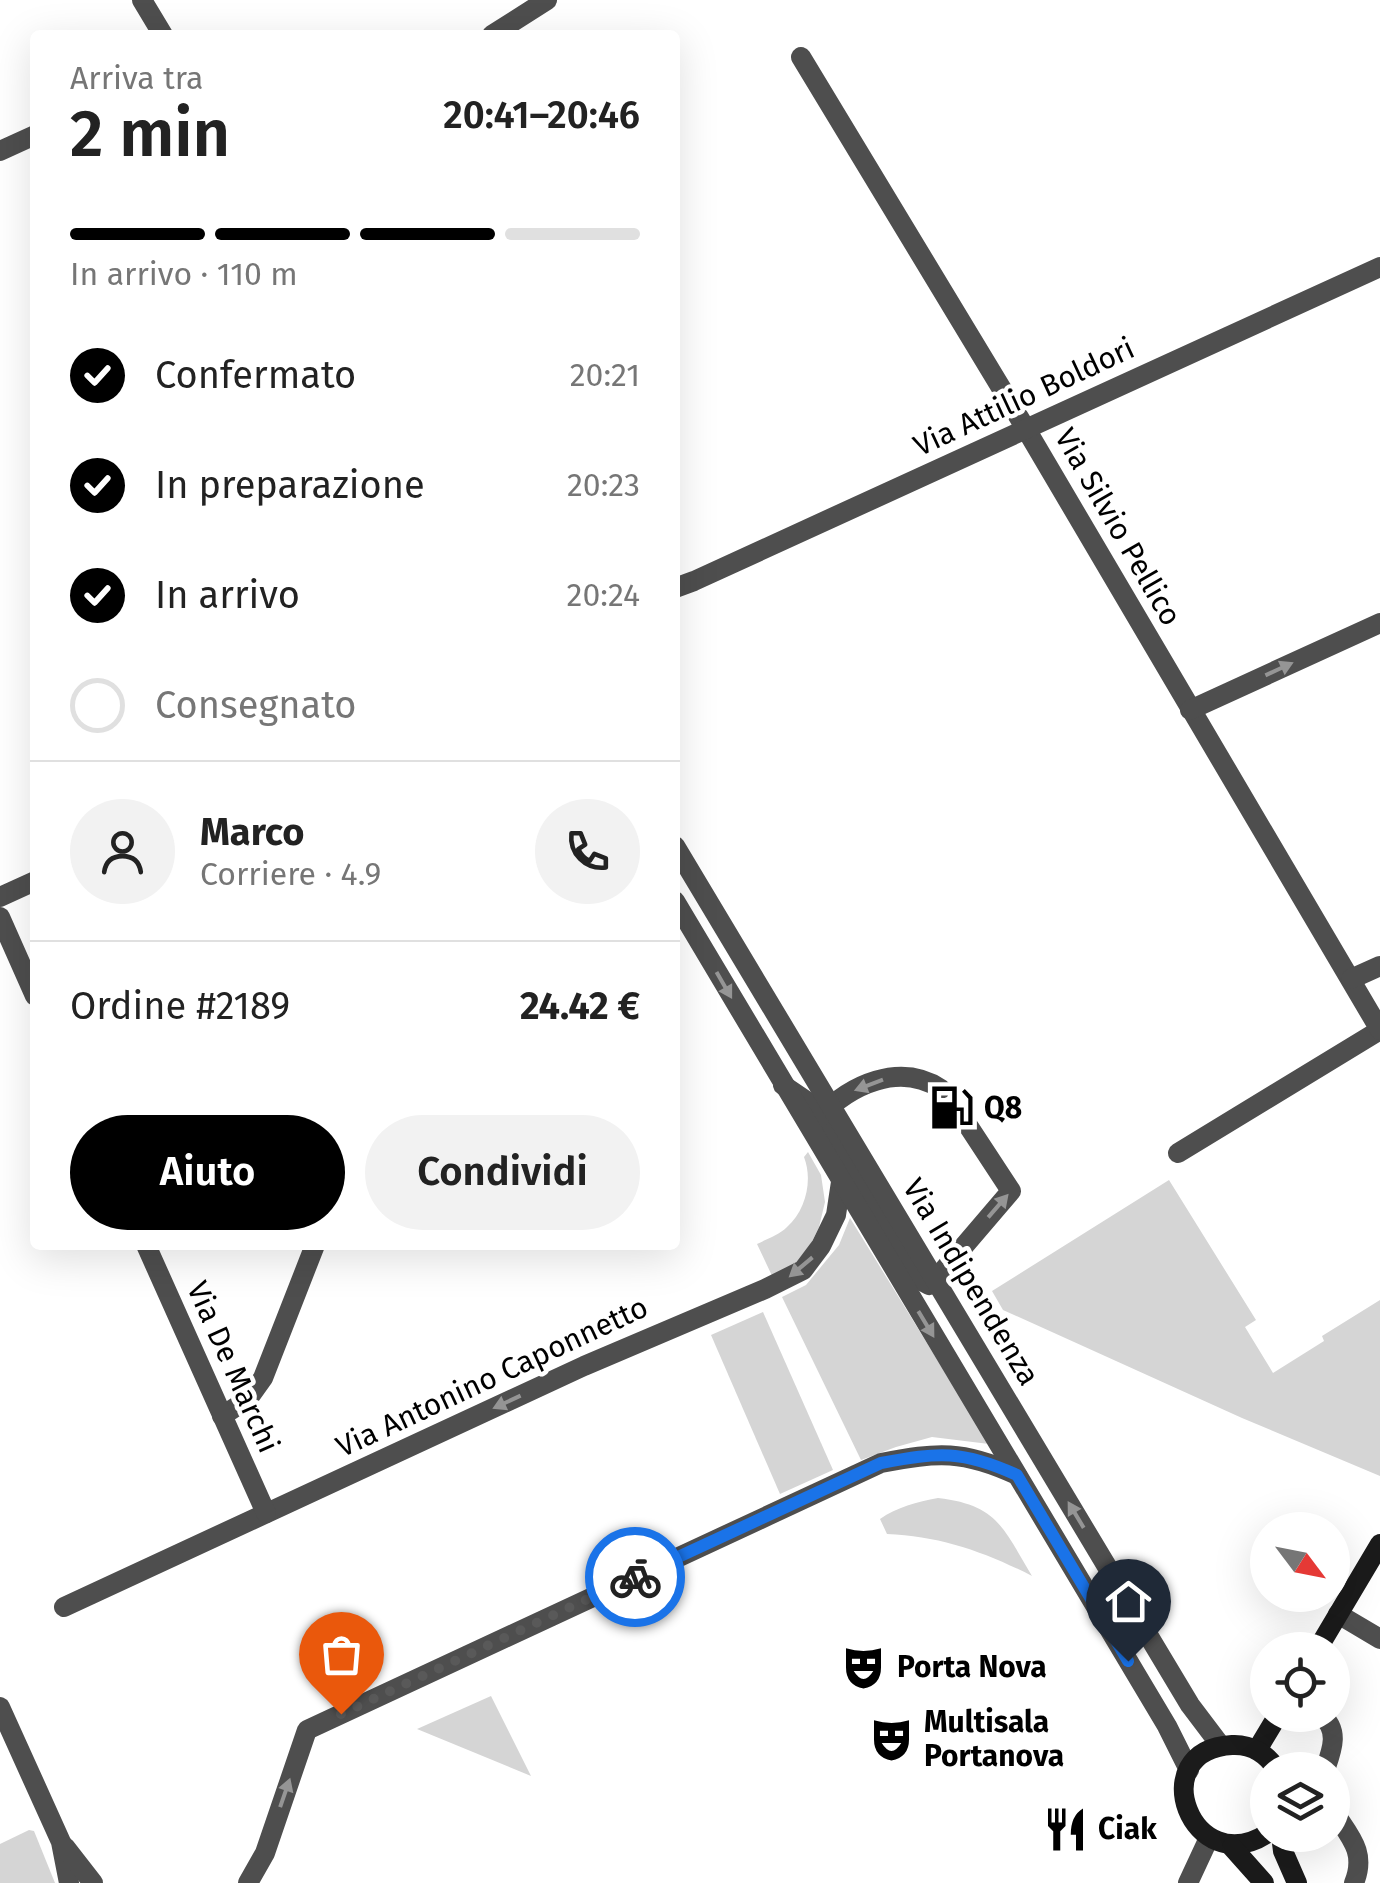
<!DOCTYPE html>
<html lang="it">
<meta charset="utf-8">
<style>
:root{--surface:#fff;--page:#f2f2f2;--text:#222;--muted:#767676;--line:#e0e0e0;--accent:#000}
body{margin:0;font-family:"Fira Sans",sans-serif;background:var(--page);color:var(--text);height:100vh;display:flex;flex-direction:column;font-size:38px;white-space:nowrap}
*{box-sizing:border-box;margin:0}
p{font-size:32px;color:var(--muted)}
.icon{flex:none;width:55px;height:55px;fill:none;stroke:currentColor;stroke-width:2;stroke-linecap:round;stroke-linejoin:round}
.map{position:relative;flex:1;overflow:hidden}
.drawer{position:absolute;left:30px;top:30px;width:650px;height:1220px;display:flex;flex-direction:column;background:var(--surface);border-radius:10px;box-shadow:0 10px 40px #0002}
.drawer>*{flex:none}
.needle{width:65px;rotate:122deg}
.controls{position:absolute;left:1250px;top:1512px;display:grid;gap:20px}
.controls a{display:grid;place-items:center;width:100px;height:100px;border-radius:50%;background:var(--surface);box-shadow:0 10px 40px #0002;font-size:50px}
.pin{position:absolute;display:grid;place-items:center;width:85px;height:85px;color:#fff;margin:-102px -42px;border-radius:50% 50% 50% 0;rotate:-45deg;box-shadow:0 0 10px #0007}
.pin .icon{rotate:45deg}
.courier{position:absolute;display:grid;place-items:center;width:100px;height:100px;margin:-50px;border:8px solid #1a73e8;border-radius:50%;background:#fff;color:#222;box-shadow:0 2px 12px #0007}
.overview em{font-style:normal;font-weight:600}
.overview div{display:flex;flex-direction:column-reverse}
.overview{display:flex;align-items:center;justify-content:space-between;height:170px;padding:0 40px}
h1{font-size:65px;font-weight:600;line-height:75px}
.bar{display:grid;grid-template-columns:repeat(4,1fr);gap:15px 10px;align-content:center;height:120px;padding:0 40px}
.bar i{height:12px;border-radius:8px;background:var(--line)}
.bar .current{background:var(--accent)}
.bar p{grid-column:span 4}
.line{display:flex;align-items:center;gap:25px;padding:0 40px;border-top:2px solid var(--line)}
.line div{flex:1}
.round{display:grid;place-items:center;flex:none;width:105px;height:105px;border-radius:52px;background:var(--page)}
ol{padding:0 40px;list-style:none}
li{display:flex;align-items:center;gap:30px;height:110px}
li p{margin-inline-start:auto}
li .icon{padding:10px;border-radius:50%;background:var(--accent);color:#fff;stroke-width:4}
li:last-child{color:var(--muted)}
li i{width:55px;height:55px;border:5px solid var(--line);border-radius:50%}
.cta{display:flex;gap:20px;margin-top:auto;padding:20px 40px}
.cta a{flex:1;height:115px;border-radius:60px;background:var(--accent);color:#fff;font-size:40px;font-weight:600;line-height:115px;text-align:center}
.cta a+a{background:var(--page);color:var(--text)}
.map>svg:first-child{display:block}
</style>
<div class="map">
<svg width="1380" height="1883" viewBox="0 0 1380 1883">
<rect width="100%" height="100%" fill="#fff"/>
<!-- green -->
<g fill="#d5d5d5">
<path d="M808 1152 821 1175 825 1202 819 1227 805 1256 774 1280 757 1244C767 1239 779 1235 787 1227 806 1210 813 1180 804 1157Z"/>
<path d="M1169 1180 1256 1320 1245 1327 1273 1373 1324 1341 1322 1336 1380 1300V1476L1242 1418 1003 1310 992 1291Z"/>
<path d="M850 1218 989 1444 932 1437 896 1447 861 1460 782 1297 806 1285 839 1245Z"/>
<path d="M763 1312 833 1470 780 1494 711 1335Z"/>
<path d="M938 1498C998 1505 1003 1528 1032 1576 985 1552 940 1536 887 1534L880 1519C897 1507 917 1502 938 1498Z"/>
<path d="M491 1696 531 1776 417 1729Z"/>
<path d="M29 1830 34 1831 55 1883H0V1844Z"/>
</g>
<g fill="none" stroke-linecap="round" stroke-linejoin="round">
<!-- service -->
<g stroke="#4e4e4e" stroke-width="20">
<path d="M783 1085 811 1104 918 1279 929 1285 935 1280 1011 1191 969 1127"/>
<path d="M819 1118C850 1084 900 1062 941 1089"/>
<path d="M1178 1153 1380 1030"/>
<path d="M222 1416 248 1399 263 1378 315 1245"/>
<path d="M64 1607 584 1366 765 1289 803 1270 821 1246 836 1215 841 1182"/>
<path d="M1338 1614 1380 1639"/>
<path d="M1321 1715C1340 1730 1332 1750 1325 1770"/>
<path d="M1332 1809C1349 1836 1367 1851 1354 1883"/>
<path d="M248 1883 265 1853 307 1730 881 1463C938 1452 963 1450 1017 1475"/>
</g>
<!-- minor -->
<g stroke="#4e4e4e" stroke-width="20">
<path d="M492 35 547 0"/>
<path d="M801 57 1026 429 1380 1030"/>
<path d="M0 151 35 135"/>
<path d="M675 588 694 581 1380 267"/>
<path d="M1190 710 1380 623"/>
<path d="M0 897 35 881"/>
<path d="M0 917 35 996"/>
<path d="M1351 979 1380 966"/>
<path d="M146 1245 266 1513"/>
<path d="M0 1707 61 1842 69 1883"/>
<path d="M65 1847 93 1883"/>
<path d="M1188 1883 1208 1840"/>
</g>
<!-- tertiary -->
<g stroke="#4e4e4e" stroke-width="20">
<path d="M142 0 163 35"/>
<path d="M675 846 1190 1705 1221 1746"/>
<path d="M675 901 1167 1726 1189 1770"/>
</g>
<!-- secondary -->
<g stroke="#1b1b1b" stroke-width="20">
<path d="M1317 1650 1380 1544"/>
<path d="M1257 1750 1278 1715"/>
<path d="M1268 1833C1192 1883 1142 1750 1232 1745 1251 1744 1267 1754 1277 1770"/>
<path d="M1281 1835 1283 1851 1297 1883"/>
<path d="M1232 1847 1264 1883"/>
</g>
</g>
<!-- one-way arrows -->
<defs><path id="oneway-solid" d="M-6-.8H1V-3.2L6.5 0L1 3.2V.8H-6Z" transform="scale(2.5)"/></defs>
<g fill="#959595">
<use href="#oneway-solid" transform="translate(1279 669) rotate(-25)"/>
<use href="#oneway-solid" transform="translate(724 985) rotate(60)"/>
<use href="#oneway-solid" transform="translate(869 1085) rotate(159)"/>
<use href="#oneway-solid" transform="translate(998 1206) rotate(-49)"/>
<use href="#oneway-solid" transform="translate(801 1267) rotate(140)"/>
<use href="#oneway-solid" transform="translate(926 1324) rotate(59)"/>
<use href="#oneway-solid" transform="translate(507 1402) rotate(155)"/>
<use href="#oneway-solid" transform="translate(1076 1515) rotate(-121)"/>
<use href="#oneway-solid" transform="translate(285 1793) rotate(-71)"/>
</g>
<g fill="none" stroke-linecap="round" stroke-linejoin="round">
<!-- done -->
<path stroke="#595959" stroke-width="10" stroke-dasharray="0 18" d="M341 1714 635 1577"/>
<!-- route -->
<path stroke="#1a73e8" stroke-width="12" d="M635 1577 881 1463C939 1452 962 1450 1017 1475L1128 1661"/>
</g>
<!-- icons -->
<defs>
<symbol id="fuel-bare" viewBox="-9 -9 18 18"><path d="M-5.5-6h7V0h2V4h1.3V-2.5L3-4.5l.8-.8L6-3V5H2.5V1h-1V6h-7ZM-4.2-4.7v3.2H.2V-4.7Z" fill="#000" stroke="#fff" stroke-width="2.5" paint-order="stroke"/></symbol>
<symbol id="theatre-bare" viewBox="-9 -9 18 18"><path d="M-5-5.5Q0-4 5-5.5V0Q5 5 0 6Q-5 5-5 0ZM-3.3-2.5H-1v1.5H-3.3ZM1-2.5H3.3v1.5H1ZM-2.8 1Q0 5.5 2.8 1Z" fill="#000" stroke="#fff" stroke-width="2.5" paint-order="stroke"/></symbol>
<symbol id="restaurant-bare" viewBox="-9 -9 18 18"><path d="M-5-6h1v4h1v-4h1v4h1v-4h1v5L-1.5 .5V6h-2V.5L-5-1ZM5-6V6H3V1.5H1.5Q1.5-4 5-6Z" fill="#000" stroke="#fff" stroke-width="2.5" paint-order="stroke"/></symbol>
</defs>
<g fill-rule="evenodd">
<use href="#fuel-bare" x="920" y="1076" width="63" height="63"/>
<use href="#theatre-bare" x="832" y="1636" width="63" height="63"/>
<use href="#theatre-bare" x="860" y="1708" width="63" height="63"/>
<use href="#restaurant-bare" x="1034" y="1798" width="63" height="63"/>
</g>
<g text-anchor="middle" stroke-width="9" stroke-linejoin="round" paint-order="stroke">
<!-- street labels -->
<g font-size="30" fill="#000" stroke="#fff">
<text transform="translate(1024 397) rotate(-25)" y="10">Via Attilio Boldori</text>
<text transform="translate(1118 527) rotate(60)" y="10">Via Silvio Pellico</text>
<text transform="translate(971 1282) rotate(59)" y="10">Via Indipendenza</text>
<text transform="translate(233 1367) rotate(66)" y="10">Via De Marchi</text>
<text transform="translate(492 1377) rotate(-25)" y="10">Via Antonino Caponnetto</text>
</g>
<!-- poi labels -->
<g font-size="30" font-weight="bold" fill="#000" stroke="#fff" text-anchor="start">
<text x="984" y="1118">Q8</text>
<text x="897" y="1677">Porta Nova</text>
<text x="924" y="1732">Multisala<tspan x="924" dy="34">Portanova</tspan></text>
<text x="1098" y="1839">Ciak</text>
</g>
</g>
</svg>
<div class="controls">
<a><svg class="needle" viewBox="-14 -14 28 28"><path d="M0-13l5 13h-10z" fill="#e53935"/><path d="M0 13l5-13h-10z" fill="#767676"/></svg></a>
<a><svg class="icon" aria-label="locate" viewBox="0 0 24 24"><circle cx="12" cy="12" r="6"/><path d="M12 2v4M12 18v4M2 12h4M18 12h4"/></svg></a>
<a><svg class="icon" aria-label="layers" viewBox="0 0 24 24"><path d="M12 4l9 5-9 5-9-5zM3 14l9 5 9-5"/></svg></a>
</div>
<div class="pin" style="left:341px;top:1714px;background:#ea580c"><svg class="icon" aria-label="bag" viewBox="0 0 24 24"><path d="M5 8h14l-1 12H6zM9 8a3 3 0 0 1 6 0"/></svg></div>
<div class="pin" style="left:1128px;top:1661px;background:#1f2937"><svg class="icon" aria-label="home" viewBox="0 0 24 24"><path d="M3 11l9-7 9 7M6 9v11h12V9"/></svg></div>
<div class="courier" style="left:635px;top:1577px"><svg class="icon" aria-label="bike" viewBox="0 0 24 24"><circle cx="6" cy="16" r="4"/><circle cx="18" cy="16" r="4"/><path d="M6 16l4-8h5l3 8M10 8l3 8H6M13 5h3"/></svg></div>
<section class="drawer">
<div class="overview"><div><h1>2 min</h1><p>Arriva tra</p></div><em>20:41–20:46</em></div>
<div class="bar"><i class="current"></i><i class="current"></i><i class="current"></i><i></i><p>In arrivo · 110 m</p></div>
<ol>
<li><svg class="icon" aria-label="check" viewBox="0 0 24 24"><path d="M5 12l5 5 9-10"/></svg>Confermato<p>20:21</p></li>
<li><svg class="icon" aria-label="check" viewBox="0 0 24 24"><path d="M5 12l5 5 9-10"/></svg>In preparazione<p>20:23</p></li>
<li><svg class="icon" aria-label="check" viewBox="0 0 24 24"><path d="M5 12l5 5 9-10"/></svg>In arrivo<p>20:24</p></li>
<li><i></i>Consegnato</li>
</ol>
<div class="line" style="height:180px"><a class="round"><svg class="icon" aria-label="person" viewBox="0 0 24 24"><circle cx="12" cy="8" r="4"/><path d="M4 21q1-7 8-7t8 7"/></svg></a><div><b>Marco</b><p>Corriere · 4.9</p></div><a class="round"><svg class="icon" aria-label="phone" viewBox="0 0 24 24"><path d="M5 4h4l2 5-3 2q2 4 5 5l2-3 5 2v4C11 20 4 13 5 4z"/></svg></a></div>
<div class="line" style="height:130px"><div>Ordine #2189</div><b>24.42 €</b></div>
<div class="cta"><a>Aiuto</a><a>Condividi</a></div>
</section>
</div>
